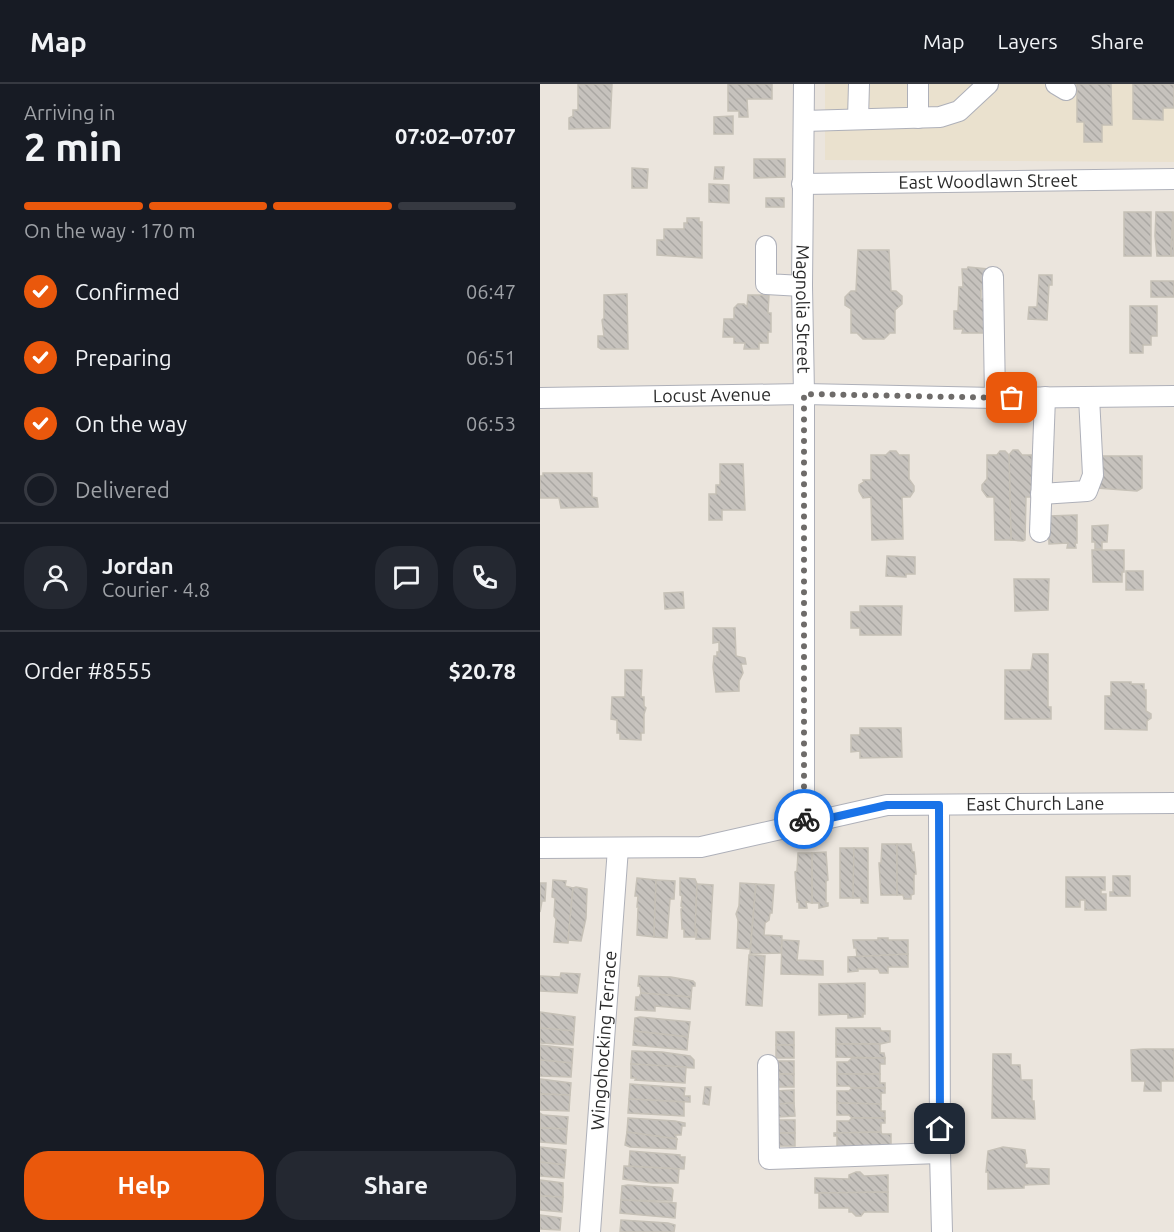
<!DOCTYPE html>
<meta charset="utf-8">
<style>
:root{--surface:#171b24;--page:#242831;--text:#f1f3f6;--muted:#9ea1a6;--line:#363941;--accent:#ea580c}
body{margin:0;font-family:Ubuntu,sans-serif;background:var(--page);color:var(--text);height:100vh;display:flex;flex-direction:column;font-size:22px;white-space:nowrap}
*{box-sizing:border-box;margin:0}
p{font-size:20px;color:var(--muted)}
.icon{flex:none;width:33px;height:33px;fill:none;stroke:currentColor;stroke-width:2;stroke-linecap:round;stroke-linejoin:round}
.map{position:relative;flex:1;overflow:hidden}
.details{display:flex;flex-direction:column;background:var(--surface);width:540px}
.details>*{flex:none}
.pin{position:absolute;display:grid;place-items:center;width:51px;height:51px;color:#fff;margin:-26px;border-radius:12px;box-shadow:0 3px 9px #0006}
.courier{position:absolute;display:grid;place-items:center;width:60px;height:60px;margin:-30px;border:4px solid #1a73e8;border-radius:50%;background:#fff;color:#222;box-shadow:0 2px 8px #0007}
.headline em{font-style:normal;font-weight:700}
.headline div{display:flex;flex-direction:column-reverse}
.headline{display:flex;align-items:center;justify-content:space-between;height:102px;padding:0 24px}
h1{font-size:39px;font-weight:700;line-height:45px}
.bar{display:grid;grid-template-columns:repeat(4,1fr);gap:9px 6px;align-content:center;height:72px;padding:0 24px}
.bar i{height:8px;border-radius:4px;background:var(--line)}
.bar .active{background:var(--accent)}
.bar p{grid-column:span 4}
.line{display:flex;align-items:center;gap:15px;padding:0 24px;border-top:2px solid var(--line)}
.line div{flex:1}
.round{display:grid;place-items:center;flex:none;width:63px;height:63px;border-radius:24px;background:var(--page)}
ol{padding:0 24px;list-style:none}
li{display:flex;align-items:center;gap:18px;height:66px}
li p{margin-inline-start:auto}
li .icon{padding:6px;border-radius:50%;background:var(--accent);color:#fff;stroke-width:4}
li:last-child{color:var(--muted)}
li i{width:33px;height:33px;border:3px solid var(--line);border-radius:50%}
.action{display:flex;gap:12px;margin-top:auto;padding:12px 24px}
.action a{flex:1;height:69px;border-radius:24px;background:var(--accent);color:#fff;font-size:24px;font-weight:700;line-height:69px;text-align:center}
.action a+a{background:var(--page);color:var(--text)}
header{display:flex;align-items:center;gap:36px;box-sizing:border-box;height:84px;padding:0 30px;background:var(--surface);border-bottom:2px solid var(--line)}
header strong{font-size:28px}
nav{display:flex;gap:33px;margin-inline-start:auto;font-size:21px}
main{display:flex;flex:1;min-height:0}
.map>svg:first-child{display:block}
</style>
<header>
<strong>Map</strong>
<nav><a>Map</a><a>Layers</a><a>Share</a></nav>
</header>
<main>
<section class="details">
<div class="headline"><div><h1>2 min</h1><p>Arriving in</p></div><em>07:02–07:07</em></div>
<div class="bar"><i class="active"></i><i class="active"></i><i class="active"></i><i></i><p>On the way · 170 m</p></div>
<ol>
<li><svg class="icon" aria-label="check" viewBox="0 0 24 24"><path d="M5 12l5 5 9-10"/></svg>Confirmed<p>06:47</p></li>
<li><svg class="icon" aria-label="check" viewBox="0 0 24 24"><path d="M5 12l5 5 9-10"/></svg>Preparing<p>06:51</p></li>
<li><svg class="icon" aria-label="check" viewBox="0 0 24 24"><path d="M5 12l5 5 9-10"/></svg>On the way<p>06:53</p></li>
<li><i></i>Delivered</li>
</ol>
<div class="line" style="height:108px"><a class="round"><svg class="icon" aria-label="person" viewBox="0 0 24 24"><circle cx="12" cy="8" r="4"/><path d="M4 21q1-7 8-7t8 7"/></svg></a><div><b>Jordan</b><p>Courier · 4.8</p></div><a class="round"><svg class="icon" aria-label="chat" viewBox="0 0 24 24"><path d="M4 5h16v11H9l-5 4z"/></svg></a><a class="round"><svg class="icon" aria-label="phone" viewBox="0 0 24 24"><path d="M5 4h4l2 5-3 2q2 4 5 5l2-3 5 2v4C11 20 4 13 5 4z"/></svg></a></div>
<div class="line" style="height:78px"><div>Order #8555</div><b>$20.78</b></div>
<div class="action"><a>Help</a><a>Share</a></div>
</section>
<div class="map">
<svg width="634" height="1148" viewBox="0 0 634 1148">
<defs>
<pattern id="building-back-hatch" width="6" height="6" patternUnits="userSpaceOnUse" patternTransform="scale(1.5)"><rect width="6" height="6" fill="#c6c2bd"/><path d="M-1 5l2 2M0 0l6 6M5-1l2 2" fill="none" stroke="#aaa7a3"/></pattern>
</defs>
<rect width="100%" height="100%" fill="#ebe5dd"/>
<!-- education -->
<path fill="#eae1ce" d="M285 0H634V78L285 76Z"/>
<!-- building -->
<g fill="url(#building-back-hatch)" stroke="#c6c1b7" stroke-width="1.5">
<path d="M38 0H72L70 44 29 45V34L33 32V26H38Z"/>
<path d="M188 0H232V15H207L208 33H199V27H188Z"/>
<path d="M537 0H571L572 41H562V58H544V38H537Z"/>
<path d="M593 0H634V24H623V36L593 35Z"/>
<path d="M193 32V50H174V33Z"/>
<path d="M214 75H245V93L214 94Z"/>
<path d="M175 83H184L183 95H174Z"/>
<path d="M92 84 108 85 107 104H92Z"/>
<path d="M169 100 189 101V119L169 118Z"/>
<rect x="226" y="114" width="18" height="9"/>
<rect x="584" y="128" width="27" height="44"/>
<path d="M616 128H633L631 172H617L615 152Z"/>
<path d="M633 128 634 172H631Z"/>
<path d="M147 134H159V138H162V174L117 171V156H124V145H144V139H147Z"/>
<path d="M318 166H349L351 207H356L362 212V220L355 226V249H350L344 255H323L317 249H311V225L305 221V213L311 207H316Z"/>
<path d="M428 183 448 185 449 205H441V215H445V249H422L423 245H414V227H418L419 203H423L422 185H427Z"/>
<path d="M499 191H512V201H509L507 236 488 235 489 223H497Z"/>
<rect x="611" y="197" width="23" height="16"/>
<path d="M87 210 88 265H61L58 263V252H64L62 236 64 234V211Z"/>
<path d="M208 211H229L228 229H231V248H228V259H219V265H204L205 259H194V253H183L184 235H194V224L198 220H204L207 223Z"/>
<path d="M590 222H617V252H611V261H603V269H590Z"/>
<path d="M473 366H478L482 371H492L493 413H486L485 456 483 457 471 456 469 371Z"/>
<path d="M350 367H356L359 371H369V395L374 402V407L370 413H362L363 455 332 456 331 413 323 414 319 407V401L324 398 323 396H331V371H346Z"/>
<path d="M460 367H465L469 371 471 456H455L454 413H447L442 406V401L447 395V371H457Z"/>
<path d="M556 372H602V404L597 407 557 404Z"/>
<path d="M180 380H203L205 426H182V436H169V410H176V401H180Z"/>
<path d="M3 389H52V413L57 414 58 423 21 424 19 414H0V392H3Z"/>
<path d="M537 431V459H535L536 464H527L528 459 509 460 508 432Z"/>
<path d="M568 441 567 458H562V465H555V458H552V442Z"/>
<path d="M552 466H584V488H582V498H553Z"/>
<path d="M347 472 375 473V490H366V493L346 492Z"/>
<rect x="586" y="487" width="17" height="19"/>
<path d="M474 495H509L508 526 475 527Z"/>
<path d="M143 508 144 524 125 525 124 509Z"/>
<path d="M320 522H362L361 551H320V544H311V528H320Z"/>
<path d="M173 544H195L196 572 205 574 206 580H201L203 589 199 597V607L176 608 173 583 174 572H177V568H179V558L173 559Z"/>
<path d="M493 570H508V623H511V635H465V586H491Z"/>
<path d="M85 586H102L101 613H104V622L106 624 104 630V649H101V656L80 655V649H77V636L71 635 72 613H85Z"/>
<path d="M571 598H591V600H604V606H606V627L611 630V634L607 637V646L565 645V612H571Z"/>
<path d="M320 644H361L362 673 320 674V667L311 668V651H320Z"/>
<path d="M342 760H357V811H341L339 779H341Z"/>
<path d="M357 760H371L372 768H374L376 790H374V810L371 811V815H364L363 811H357Z"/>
<path d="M300 764H314L313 814H300Z"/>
<path d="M314 764H328V819H321V814H313Z"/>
<path d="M286 768 288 796 286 797V819H288V822L279 824V819H272V769Z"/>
<path d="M258 769H272V819L266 818 267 824H259V818H257L255 788 257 787Z"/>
<path d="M573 792H590V812H570V808H573Z"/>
<path d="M526 793H565V806H561V810H566V826H545V816H540V823H526Z"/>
<path d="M97 794 116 796 114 853 97 851 98 825 99 823H97L98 812H95Z"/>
<path d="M140 794 155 795 157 800 155 853H144V845H142L141 825 143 823 141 822 142 812 140 811Z"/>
<path d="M13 796 26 797 25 802 33 804 28 859 14 858 16 835 14 832 15 814 12 813Z"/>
<path d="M116 796 135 797 134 815H130L127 854 114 853Z"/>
<path d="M0 799H6L5 817H2L0 828Z"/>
<path d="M200 799 216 800 210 865 197 864 198 836 196 830 199 822Z"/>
<path d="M157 800 173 801 170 855H156L157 845H155Z"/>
<path d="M216 800 234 801 232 829H230L229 836 225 839 224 851 242 852 241 869 210 870Z"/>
<path d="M36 803 47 805 46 834 41 857 28 856 33 804Z"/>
<path d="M338 854H348V856H368V870L317 873 316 864H314L313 856H338Z"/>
<path d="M242 856 259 857 257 876 283 877V891L241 890Z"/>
<path d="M368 870V883H348V889H340L338 885H318V887L308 888V873Z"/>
<path d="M209 871 225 872 222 922 206 921Z"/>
<path d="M21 889 40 890 37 909 0 907V892L20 893Z"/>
<path d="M99 892 131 893 153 897 155 899V902H152L151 913 101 909 100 902H98Z"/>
<path d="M325 899V930H323V933L308 934V930L279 931V900Z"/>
<path d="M101 909 151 913 150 925 115 922V927L95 926 96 913H99Z"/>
<path d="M0 928 35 933 34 947 0 944Z"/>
<path d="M100 933 150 938 148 953 94 947 95 934Z"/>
<path d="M0 944 34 947 33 961 0 959Z"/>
<path d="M296 944H340L341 947H350V958L340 960H296Z"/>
<path d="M94 947 148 953 147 966 93 961Z"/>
<rect x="236" y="948" width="18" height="13"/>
<path d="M296 960H340V969H344L345 974 296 973Z"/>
<path d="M0 961 33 965 32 979 0 976Z"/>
<rect x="236" y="961" width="18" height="13"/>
<path d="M603 965H634V997H621V1007H604L605 997H592L591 966Z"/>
<path d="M92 967 122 968 150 972 154 976V984L91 980Z"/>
<path d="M453 970H471V981H480L481 996H492V1017H494L495 1035 452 1034Z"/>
<path d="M312 974H345V980H340V990H297V978H308Z"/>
<path d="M0 976 32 979 31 993 0 992Z"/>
<rect x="237" y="977" width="17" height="13"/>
<path d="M91 980 146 983 145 999 95 996 96 994H91Z"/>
<rect x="237" y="990" width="17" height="13"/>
<path d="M297 990H340V999H345V1004H312L309 1002H297Z"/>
<path d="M0 995 31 999 30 1011 0 1010Z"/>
<path d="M90 1000 145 1004 144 1012H150V1018L89 1015Z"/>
<path d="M165 1003H171L169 1021 163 1020Z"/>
<path d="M312 1004H345V1009H341V1020L297 1019V1007H309Z"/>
<path d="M254 1006V1019L237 1020 236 1007Z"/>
<path d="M0 1010 30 1011 29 1027 0 1026Z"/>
<path d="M89 1015 144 1018V1032L88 1029Z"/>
<path d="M254 1019 255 1032 237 1033V1020Z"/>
<path d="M297 1019 341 1020V1027H345V1034H312L309 1031H297Z"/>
<path d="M0 1029 3 1031 28 1033 27 1045 0 1044Z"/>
<path d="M88 1034 135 1037 145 1039V1042H142L141 1051H135L137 1055 87 1048Z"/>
<path d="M312 1034H345V1039H341V1048L297 1049V1037H309Z"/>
<rect x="237" y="1036" width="18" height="13"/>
<path d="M0 1044 27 1045 26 1060 0 1058Z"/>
<path d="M87 1048 137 1055 136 1065 90 1063 85 1061Z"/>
<path d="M341 1048 342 1050H351V1061L297 1065V1052H294V1049Z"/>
<rect x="237" y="1049" width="18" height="13"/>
<path d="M0 1063 26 1066 25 1081 0 1078Z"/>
<path d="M463 1063 485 1066 487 1079 485 1080V1084L509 1085V1100L484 1101V1104L448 1105V1088H446L448 1067Z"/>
<path d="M90 1067 140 1071V1073H145L144 1085 89 1082Z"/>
<path d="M0 1078 25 1081 24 1094 0 1092Z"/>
<path d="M84 1082 139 1085 138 1099H112L83 1095Z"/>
<path d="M316 1088H320L324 1092 348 1091V1108L275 1109V1094L309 1095V1091Z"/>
<path d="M0 1096 23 1099V1113L0 1112Z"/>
<path d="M88 1101 131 1104 133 1106 132 1117 81 1116 82 1102Z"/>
<path d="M348 1108V1128H324L321 1132H316L312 1128H309V1124H279V1109Z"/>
<path d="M0 1112 23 1113 22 1128 0 1126Z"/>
<path d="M81 1116 136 1119 135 1134 80 1129Z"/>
<path d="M0 1131 21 1134 20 1146 0 1145Z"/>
<path d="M81 1136 128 1139 135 1141 134 1148H80Z"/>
</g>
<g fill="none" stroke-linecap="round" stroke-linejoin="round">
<defs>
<g id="minor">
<path id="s1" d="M264 0 262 202 264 310V739"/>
<path d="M378 0V34"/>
<path d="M516 0 526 6"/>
<path d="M318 35 319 0"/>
<path d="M264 37 400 33 419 27 448 0"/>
<path id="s2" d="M262 100 634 95"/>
<path d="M226 162V200L262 202"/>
<path d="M453 193 455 314"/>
<path id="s3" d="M0 314 264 310 455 314 634 312"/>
<path d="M501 410 547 407 553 391 549 313"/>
<path d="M500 448 505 313"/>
<path d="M399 721 400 1069 402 1148"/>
<path id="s4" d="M0 764 161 763 347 721 634 719"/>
<path d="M228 981 229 1075 400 1069"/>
<path id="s5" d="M50 1148 78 764"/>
</g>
</defs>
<!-- minor casing -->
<use href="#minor" stroke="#aeb0b9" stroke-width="22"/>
<!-- minor -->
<use href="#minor" stroke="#fff" stroke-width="20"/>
</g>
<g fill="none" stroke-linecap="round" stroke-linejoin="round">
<!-- done -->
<path stroke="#6e6b69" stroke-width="6" stroke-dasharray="0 10.8" d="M264 735V310L472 314"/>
<!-- route -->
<path stroke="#1a73e8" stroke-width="8" d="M264 735V740L347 721H399L400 1045"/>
</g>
<g text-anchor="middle" stroke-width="4.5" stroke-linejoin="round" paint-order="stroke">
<!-- street labels -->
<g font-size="18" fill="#2a2a2a" stroke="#fff">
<text dy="6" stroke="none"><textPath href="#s2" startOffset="186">East Woodlawn Street</textPath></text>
<text dy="6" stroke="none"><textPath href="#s1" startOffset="225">Magnolia Street</textPath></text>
<text dy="6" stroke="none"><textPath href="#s3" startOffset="172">Locust Avenue</textPath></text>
<text dy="6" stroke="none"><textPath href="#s4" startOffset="500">East Church Lane</textPath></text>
<text dy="6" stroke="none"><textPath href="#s5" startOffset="192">Wingohocking Terrace</textPath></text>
</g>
</g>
</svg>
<div class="pin" style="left:472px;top:314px;background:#ea580c"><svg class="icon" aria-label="bag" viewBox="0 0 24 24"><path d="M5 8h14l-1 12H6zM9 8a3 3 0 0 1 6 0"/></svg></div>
<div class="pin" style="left:400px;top:1045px;background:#1f2937"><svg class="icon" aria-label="home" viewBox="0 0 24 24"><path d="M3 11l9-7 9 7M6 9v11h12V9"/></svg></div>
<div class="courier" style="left:264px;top:735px"><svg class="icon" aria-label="bike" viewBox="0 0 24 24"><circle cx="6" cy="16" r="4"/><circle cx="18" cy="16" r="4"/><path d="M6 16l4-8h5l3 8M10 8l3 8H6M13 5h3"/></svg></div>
</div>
</main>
